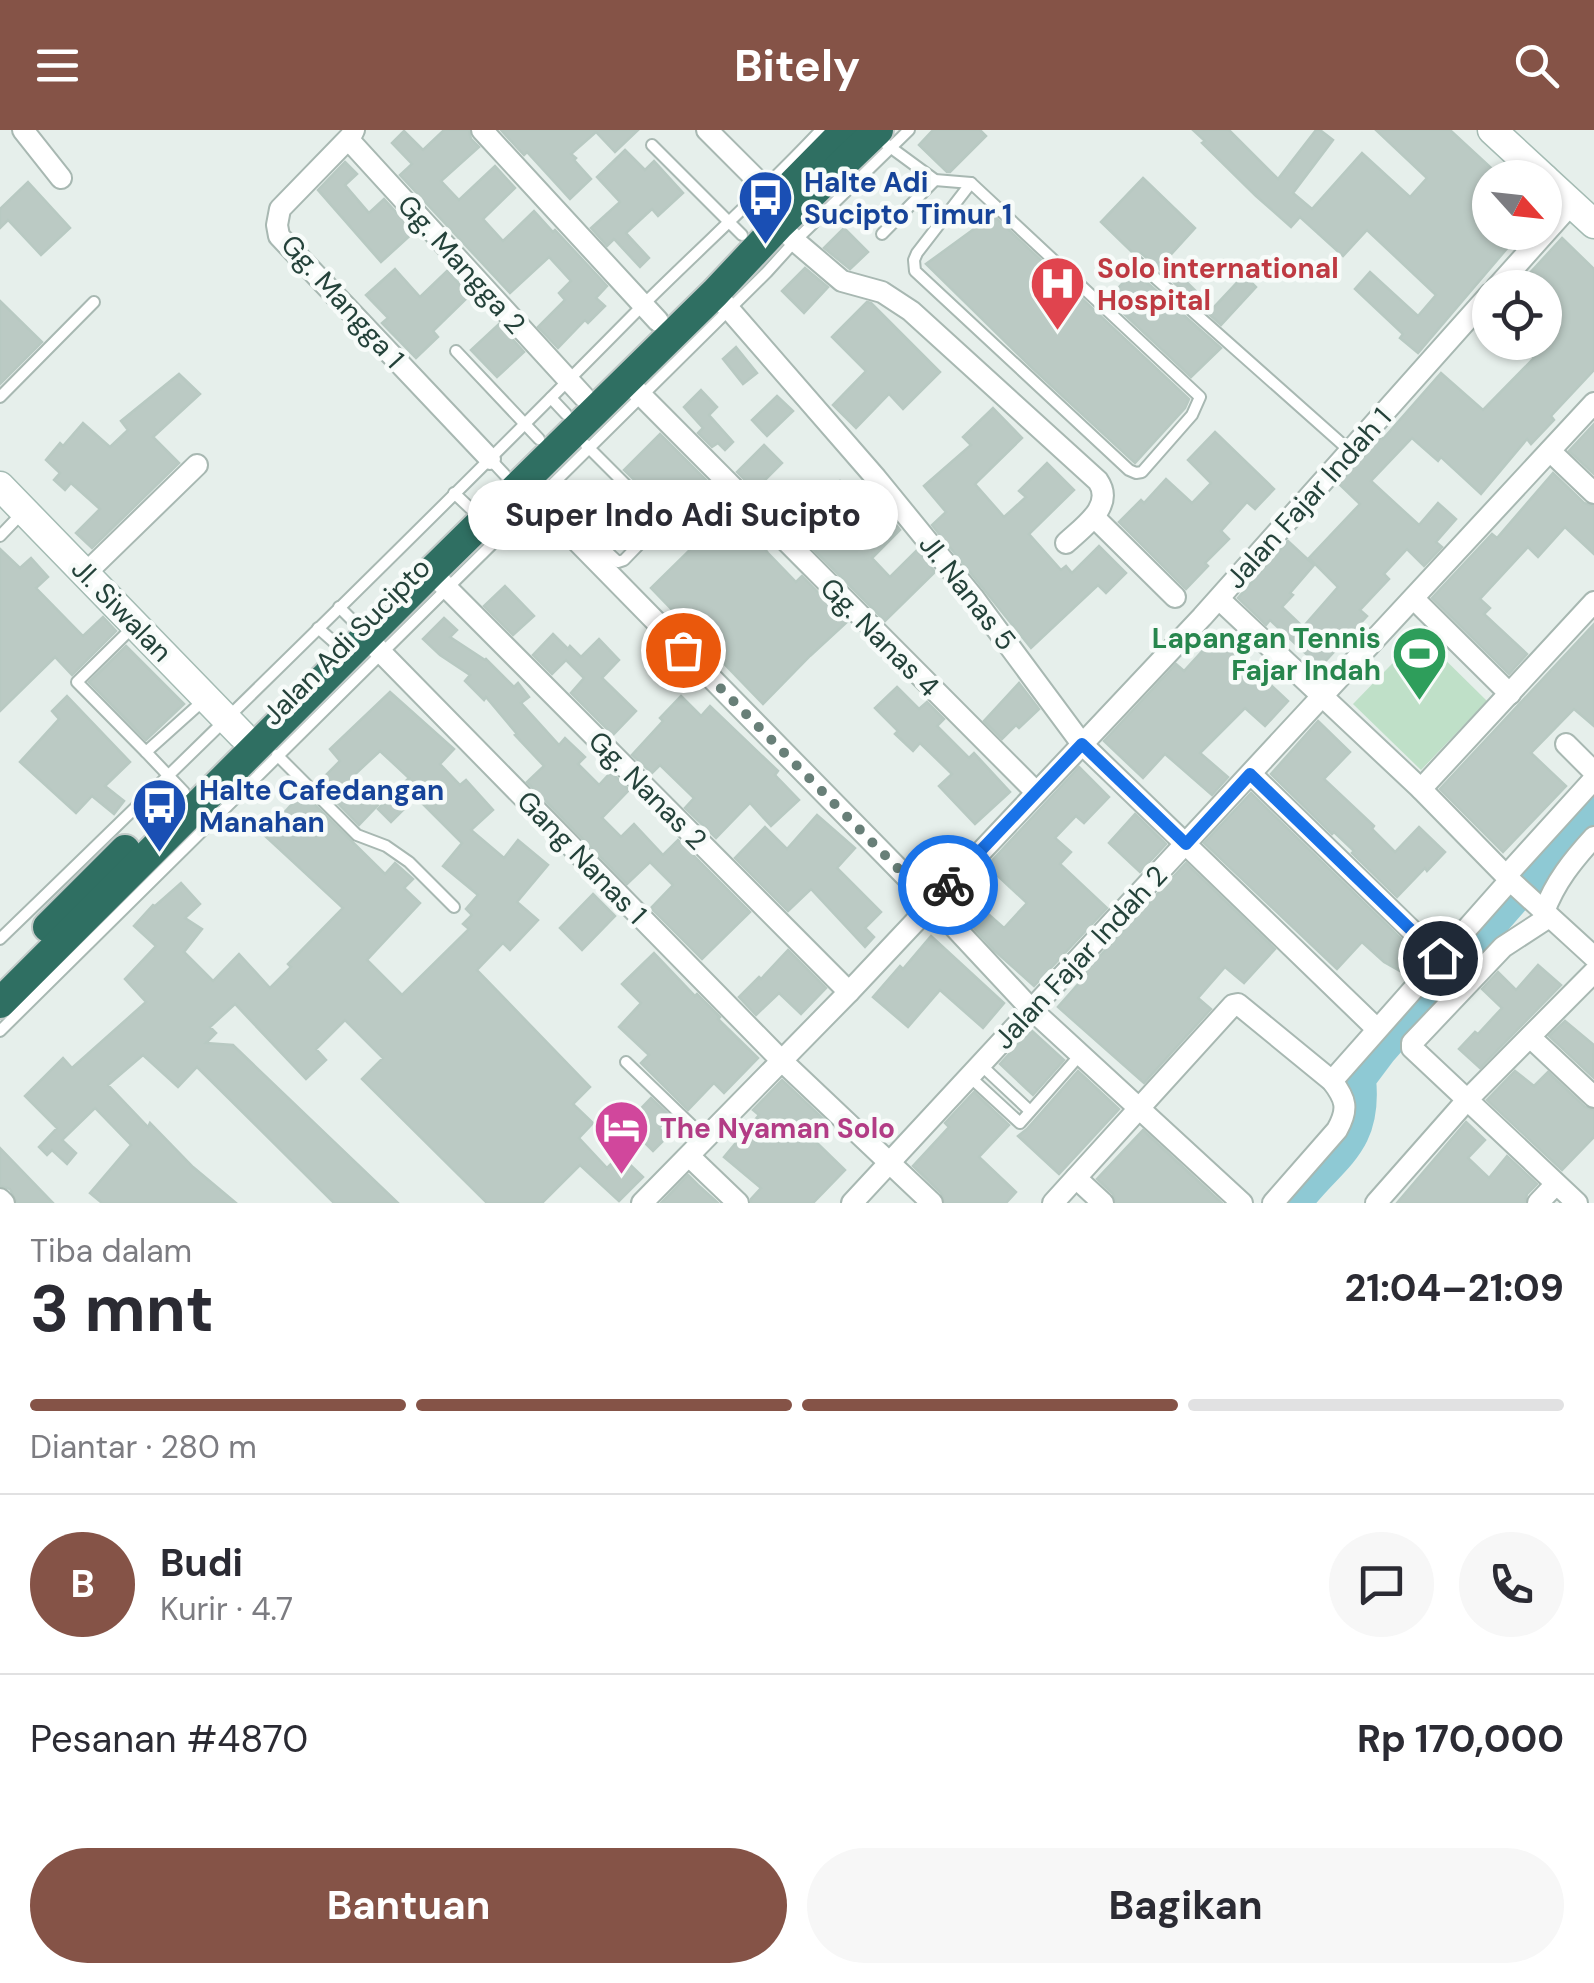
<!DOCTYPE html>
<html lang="id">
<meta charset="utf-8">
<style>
:root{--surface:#fff;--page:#f7f7f7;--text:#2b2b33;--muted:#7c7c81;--line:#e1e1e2;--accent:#855347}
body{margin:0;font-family:"DM Sans",sans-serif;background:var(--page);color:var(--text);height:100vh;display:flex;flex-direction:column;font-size:38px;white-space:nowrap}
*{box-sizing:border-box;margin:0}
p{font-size:32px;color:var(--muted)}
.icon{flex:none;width:55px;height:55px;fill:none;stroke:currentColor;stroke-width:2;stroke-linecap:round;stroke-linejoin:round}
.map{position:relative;height:1073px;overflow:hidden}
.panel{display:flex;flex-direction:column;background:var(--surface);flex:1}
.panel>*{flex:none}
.needle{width:65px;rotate:117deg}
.tools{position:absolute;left:1472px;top:30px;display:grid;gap:20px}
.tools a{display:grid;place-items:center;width:90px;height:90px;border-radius:50%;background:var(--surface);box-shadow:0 2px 8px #0004;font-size:50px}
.pin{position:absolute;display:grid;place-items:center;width:85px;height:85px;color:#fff;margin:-42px;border:5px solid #fff;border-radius:50%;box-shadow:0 2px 10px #0007}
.courier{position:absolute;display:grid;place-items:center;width:100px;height:100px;margin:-50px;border:8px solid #1a73e8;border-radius:50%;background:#fff;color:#222;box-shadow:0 2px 12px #0007}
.bubble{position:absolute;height:70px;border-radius:35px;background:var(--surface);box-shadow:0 2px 8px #0004;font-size:32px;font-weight:700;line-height:70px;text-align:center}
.overview em{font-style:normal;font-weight:700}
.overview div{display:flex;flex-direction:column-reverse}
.overview{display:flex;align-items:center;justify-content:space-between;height:170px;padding:0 30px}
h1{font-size:65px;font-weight:700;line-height:75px}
.bar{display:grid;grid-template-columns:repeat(4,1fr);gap:15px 10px;align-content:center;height:120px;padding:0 30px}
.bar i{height:12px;border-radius:8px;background:var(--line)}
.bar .selected{background:var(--accent)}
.bar p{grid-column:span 4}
.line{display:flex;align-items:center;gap:25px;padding:0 30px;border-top:2px solid var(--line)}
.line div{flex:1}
.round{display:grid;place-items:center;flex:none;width:105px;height:105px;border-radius:52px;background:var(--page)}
.cta{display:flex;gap:20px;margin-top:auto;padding:20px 30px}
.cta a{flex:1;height:115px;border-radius:60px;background:var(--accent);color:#fff;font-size:40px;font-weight:700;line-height:115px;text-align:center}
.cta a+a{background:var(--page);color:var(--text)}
header{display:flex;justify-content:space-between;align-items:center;height:130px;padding:0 30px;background:var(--accent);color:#fff;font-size:45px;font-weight:700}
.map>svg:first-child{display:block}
</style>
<header><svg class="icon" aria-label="menu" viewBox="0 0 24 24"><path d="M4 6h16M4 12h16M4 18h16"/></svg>Bitely<svg class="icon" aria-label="search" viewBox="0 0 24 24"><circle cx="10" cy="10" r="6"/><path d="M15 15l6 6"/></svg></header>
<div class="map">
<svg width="1594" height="1073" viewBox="0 0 1594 1073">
<rect width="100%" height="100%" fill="#e6efeb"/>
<!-- pitch -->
<path fill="#bfe0c8" d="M1420 505 1487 571 1421 640 1353 574Z"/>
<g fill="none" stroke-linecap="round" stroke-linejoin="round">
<!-- river -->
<path stroke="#8ec9d4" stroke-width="30" d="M1297 1073C1333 1026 1368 1016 1361 949L1382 921 1594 679"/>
</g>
<!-- building -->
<g fill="#bbcac4" stroke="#b8c9c2" stroke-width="2.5">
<path d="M444 0H469L471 9 479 17 441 51 459 70 495 36 515 58 483 89 503 111 534 81 553 102 555 100 607 156 596 168 605 176 588 193 585 190 558 218 538 197 565 170 559 163 571 151 549 127 510 163 400 45 412 34 392 13 404 1 423 20Z"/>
<path d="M501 0H638L615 22 596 2 571 24 576 28 574 30 591 49 570 69 527 22 524 25Z"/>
<path d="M933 0H980L986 6 950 42H947L919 15Z"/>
<path d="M1193 0H1229L1278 49 1316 0H1320L1333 10 1293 63 1312 79 1362 23 1410 67 1427 48 1376 0H1450L1502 48H1490V102H1521L1418 223 1400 208 1403 204 1355 159 1370 142 1418 186 1436 165 1367 100 1343 126 1300 87 1291 97 1256 66 1202 13 1205 11Z"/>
<path d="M625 20 645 40 654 31 683 63 658 86 652 79 626 103 649 128 640 137 614 109 607 116 591 98 620 72 597 47Z"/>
<path d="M345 32 357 44 345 55 369 83 384 69 414 102 381 132 318 60Z"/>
<path d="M1143 48 1195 98 1165 131 1213 178 1244 145 1256 157 1221 195 1141 123 1132 122 1101 92Z"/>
<path d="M28 52 70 98 41 125 8 90 0 98V79Z"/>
<path d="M993 85 1189 269 1185 278 1135 333 1030 236 926 134Z"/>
<path d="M844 98 868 122 850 139 824 118Z"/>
<path d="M1562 108 1594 139V240L1551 286 1554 290 1531 314 1527 309 1481 364 1441 327 1438 331 1412 308 1371 351 1419 395 1438 373 1456 389 1436 412 1442 417 1424 436 1407 419 1384 444 1389 449 1360 480 1367 486 1320 537 1270 490 1266 495 1238 468 1288 411 1314 435 1290 463 1293 465 1282 477 1303 497 1338 457 1309 428 1360 374 1339 354 1381 307 1383 309 1441 243 1483 280 1534 228 1518 212H1545V158H1516Z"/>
<path d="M805 138 828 157 804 183 782 161Z"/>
<path d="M395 139 420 167 447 141 470 165 433 201 438 207 416 228 382 193 388 188 366 165Z"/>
<path d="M1134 141 1221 218 1191 247 1108 169Z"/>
<path d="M0 171 42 212 0 254Z"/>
<path d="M867 172 871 173 940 242 903 279 889 264 856 298 833 275 866 241 832 207Z"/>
<path d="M499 194 524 222 497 247 471 220Z"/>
<path d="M736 217 757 243 743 254 723 229Z"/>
<path d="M179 244 200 264 153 307 179 333 92 418 76 403 100 379 71 353 65 360 54 350 60 343 46 330 60 313 63 316 83 293 110 317 128 300 121 291Z"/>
<path d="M701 260 717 277 709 285 733 312 725 320 718 313 712 317 698 303 703 298 684 277Z"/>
<path d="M777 266 793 281 767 306 752 290Z"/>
<path d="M993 278 1022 308 975 354 1004 387 1026 367 1019 361 1047 333 1074 360 1029 404 1061 440 1066 436 1072 443 1099 416 1126 443 1106 463 1098 455 1031 518 932 395 946 382 924 356 971 315 963 307Z"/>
<path d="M1594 294V344L1569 321Z"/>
<path d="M1215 302 1274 359 1255 379 1247 372 1221 401 1229 409 1205 433 1208 436 1186 459 1119 392 1141 370 1144 373 1166 349 1192 373 1211 353 1188 330Z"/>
<path d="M660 304 717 361 711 366 750 400 768 423 796 452 802 446 847 492 810 526 763 574 651 458 698 412 624 340Z"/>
<path d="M764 315 782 333 755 360 737 342Z"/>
<path d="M1553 343 1584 373 1594 376V424L1565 397 1538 427 1528 417 1480 469 1490 478 1484 484 1527 524 1509 544 1432 468 1492 404 1497 408Z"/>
<path d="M840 351 872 384 881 376 900 400 872 428 890 447 917 420 935 442 885 491 781 387 804 364 815 375Z"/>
<path d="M0 419 20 438 31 428 48 447 36 458 83 506 103 487 116 501 72 545 55 527 0 581Z"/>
<path d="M505 456 534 486 513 505 484 476Z"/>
<path d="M444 488 457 500 450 507 485 530 486 529 514 557 518 553 529 567 521 573 559 615 565 608 585 627 578 634 599 655 611 642 629 660 602 688 621 707 634 694 663 725 678 710 750 782 702 829 651 778 673 755 650 732 627 754 527 652 544 636 515 605 517 604 486 567 484 570 465 551 470 545 440 525 423 509Z"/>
<path d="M1594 494V596L1574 579 1531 623 1566 656 1503 722 1440 659Z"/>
<path d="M553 504 568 519 570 516 581 527 599 509 619 530 602 548 636 581 613 605 571 563 584 548 566 530 552 544 533 525Z"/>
<path d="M1217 505 1288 571 1265 596 1245 578 1200 623 1228 647 1212 665 1165 624 1143 648 1104 611 1176 534 1184 541Z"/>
<path d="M126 516 184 574 146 610 89 552Z"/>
<path d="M1019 553 1039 579 1019 598 1016 595 1002 609 984 591Z"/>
<path d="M897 557 919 579 927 572 944 589 937 596 969 628 974 623 1010 662 975 694 939 656 952 644 920 613 913 621 895 604 898 601 875 578Z"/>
<path d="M390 562 454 619 440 634 460 655 466 650 493 680 471 700 504 728 518 710 548 735 517 772 538 790 510 820 503 813 477 840 590 957 573 974 593 993 579 1008 607 1038 620 1025 643 1047 619 1071 580 1035 542 1073H487L362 949 383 928 345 890 316 919 326 930 306 949 235 874 210 897 216 903 206 913 233 915 398 1073H334L197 937 178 957 143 925 108 955 148 997 150 993 193 1037 236 1073H102L90 1063 131 1015 95 978 62 1010 76 1023 67 1034 52 1020 47 1025 39 1017 57 998 25 966 63 928 72 938 146 872 125 849 156 816 134 796 153 775 155 776 181 753 200 774 185 788 202 799 184 822 213 851 239 824 270 858 291 837 288 834 343 778 264 705 300 665 303 668 306 666 385 744 395 733 413 749 404 758 420 773 367 830 402 865 469 799 463 794 472 785 466 779 478 765 443 736 462 713 416 667 391 692 378 679 409 648 380 621 351 648 378 675 359 695 318 653 340 631 330 619Z"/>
<path d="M67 566 130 632 105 656 124 671 114 684 92 666 76 683 20 632 59 589 52 581Z"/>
<path d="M681 566 701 586 710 576 778 641 775 645 799 670 771 696 750 673 716 708 685 678 694 668 660 635 652 643 632 625 663 591 660 588Z"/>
<path d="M1318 591 1350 622 1324 649 1374 696 1372 699 1395 722 1419 697 1445 722 1427 741 1425 738 1397 767 1352 723 1354 721 1334 702 1332 704 1271 644Z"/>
<path d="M1079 637 1109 667 1084 693 1076 686 1055 708 1071 722 1060 734 1107 778 1034 856 995 821 957 780 969 767 1004 798 1027 773 987 736Z"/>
<path d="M1251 663 1422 829 1407 845 1384 832 1362 812 1337 839 1204 713Z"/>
<path d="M1135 684 1166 714 1140 742 1109 713Z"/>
<path d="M817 685 855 718 837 738 881 782 865 798 874 807 865 817 811 759 788 781 735 728 765 697 787 719Z"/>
<path d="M1186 733 1275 819 1244 853 1225 837 1198 868 1211 879 1144 953 1058 877 1087 844 1085 842Z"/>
<path d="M593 764 615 786 582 820 560 798Z"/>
<path d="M931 806 1004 873 983 898 940 860 908 897 873 867 900 836 903 839Z"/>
<path d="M788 820 826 858 801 884 779 863 756 885 739 867 759 847 761 849Z"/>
<path d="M654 823 695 866 697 864 720 887 718 889 758 928 724 963 714 953 688 980 641 933 649 925 619 897 641 873 622 854Z"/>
<path d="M1538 835 1561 855 1480 938 1459 919 1475 902 1478 904 1502 878 1482 859 1498 842 1516 860Z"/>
<path d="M1565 891 1594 915 1593 947 1549 906Z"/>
<path d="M1031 900 1064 930 1033 965 1000 934Z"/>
<path d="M1078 941 1119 979 1059 1044 1018 1006 1027 999Z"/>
<path d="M1515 941 1534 956 1548 942 1585 977 1594 980V1007L1562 1040 1487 970Z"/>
<path d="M782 950 830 995 815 1011 845 1040 813 1073H751V1069L761 1058 724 1027 759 985 753 980Z"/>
<path d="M974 962 1009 995 979 1027 1016 1062 1006 1073H945L941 1063 913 1036 949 997 945 993Z"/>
<path d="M651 968 670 986 659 998 667 1007 653 1021 626 994Z"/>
<path d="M1466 992 1485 1010 1468 1028 1489 1048 1507 1026 1537 1054 1527 1064 1525 1073H1397Z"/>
<path d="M1143 1000 1222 1073H1116L1113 1064 1097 1049Z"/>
<path d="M0 1018 53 1073H17L10 1059 0 1056Z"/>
<path d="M688 1045 698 1055 718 1073H661Z"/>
</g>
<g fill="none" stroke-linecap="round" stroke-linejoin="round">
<defs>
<g id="lane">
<path d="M886 14 935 50 971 53"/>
<path d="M652 15 742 105"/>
<path d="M971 53 1200 267 1192 285 1142 342 1136 343 1129 340 915 141 914 130 917 123Z"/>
<path d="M882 104 935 50"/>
<path d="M1135 130 1350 321"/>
<path d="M456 221 539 309"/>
<path d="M0 267 94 172"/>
<path d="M551 268 566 284"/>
<path d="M490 329 505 345"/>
<path d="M540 358 618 432 624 430 654 399 658 393V387L586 315"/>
<path d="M454 363 471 379"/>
<path d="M0 406 24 381"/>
<path d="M339 477 355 493"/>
<path d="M135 495 77 552 146 622 204 570"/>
<path d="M318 498 335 513"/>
<path d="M146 622 184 662"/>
<path d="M277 625 357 705 386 716 409 732 454 777"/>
<path d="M0 809C214 602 428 393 637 181 698 120 762 63 821 0"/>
<path d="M0 901 767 142 795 111 909 0"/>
<path d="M626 932 705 1008"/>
<path d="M981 935 1030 981"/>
<path d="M970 947 1020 993 1080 925"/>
</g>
<g id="street">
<path d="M23 0 61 48"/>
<path d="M354 0 349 10 584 267"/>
<path d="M482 0 658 191"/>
<path d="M707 0 777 70"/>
<path d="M349 8 280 79 277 95 279 106 490 329"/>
<path d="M772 87 795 111 842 151 882 162 911 181 1098 351C1115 376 1083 397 1066 413"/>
<path d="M1496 158 1572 73"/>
<path d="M715 163 876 348 973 467 1082 614 1377 899"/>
<path d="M626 250 1036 662"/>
<path d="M1550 321 1594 363"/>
<path d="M521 354 932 773 1031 879 1242 1073"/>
<path d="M1094 387 1175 467"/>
<path d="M431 442 849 862"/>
<path d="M86 443 197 335"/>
<path d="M1219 469 1421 659 1513 753 1594 827"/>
<path d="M1414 469 1510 564"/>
<path d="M366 507 782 931 932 1073"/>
<path d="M1566 614 1594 642"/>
<path d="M1251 644 1440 828"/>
<path d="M1421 659 1594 472"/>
<path d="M1506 746 1594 649"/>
<path d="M1544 782C1555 752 1573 730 1594 707"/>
<path d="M1549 787 1503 817 1412 913V918L1577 1073"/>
<path d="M1530 907 1594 967"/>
<path d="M1332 951 1510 750"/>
<path d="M689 1026 738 1073"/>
<path d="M1076 1048 1103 1073"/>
<path d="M0 1069 4 1073"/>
<path d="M642 1073 849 862 1202 487 1490 164"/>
<path d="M852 1073 1594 273"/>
<path d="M1053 1073 1233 875 1238 874 1332 951C1346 969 1349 979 1337 1000L1273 1073"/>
<path d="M1376 1073 1467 970 1594 842"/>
<path d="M1538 1073 1556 1054"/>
</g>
<g id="secondary">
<path d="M1492 0 1544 48"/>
<path d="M1545 49 1594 94"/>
<path d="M0 356 242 605"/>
</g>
<g id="highway">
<path d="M774 73 846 0"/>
<path d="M48 797 125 720"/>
<path d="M0 873 431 442 715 163 779 95 878 0"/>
</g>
</defs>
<!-- lane casing -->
<use href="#lane" stroke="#a8b8b2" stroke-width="14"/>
<!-- street casing -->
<use href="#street" stroke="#a8b8b2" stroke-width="24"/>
<!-- secondary casing -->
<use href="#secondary" stroke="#a4bbb3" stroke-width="31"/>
<!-- highway casing -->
<use href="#highway" stroke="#c2cac8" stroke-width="34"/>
<!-- lane -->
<use href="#lane" stroke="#fff" stroke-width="10"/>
<!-- street -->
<use href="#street" stroke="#fff" stroke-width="20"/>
<!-- secondary -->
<use href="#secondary" stroke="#fff" stroke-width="28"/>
<!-- highway -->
<use href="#highway" stroke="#2f6f62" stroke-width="30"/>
</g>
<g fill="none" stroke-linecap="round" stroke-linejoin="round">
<!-- done -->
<path stroke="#687f78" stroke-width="10" stroke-dasharray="0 18" d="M683 520 932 773 948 755"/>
<!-- route -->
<path stroke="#1a73e8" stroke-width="12" d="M948 755 1082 614 1186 714 1250 644 1440 828"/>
</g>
<!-- icons -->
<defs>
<symbol id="bus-pin" viewBox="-11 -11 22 30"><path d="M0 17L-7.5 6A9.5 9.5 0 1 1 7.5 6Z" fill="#1a4fb4" stroke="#f7fbf9"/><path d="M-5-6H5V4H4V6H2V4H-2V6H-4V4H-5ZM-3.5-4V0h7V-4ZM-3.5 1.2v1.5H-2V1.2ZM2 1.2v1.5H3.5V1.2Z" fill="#fff"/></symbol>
<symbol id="hospital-pin" viewBox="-11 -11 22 30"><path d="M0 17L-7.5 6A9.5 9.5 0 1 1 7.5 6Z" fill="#e0444e" stroke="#f7fbf9"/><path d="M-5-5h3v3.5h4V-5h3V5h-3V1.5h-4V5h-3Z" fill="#fff"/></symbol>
<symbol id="stadium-pin" viewBox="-11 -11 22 30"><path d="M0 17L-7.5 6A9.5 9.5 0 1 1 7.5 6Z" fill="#2e9e5b" stroke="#f7fbf9"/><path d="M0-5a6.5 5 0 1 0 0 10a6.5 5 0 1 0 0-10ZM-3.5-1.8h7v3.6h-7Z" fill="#fff"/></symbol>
<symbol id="hotel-pin" viewBox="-11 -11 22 30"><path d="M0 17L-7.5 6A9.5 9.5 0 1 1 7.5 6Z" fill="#d1479c" stroke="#f7fbf9"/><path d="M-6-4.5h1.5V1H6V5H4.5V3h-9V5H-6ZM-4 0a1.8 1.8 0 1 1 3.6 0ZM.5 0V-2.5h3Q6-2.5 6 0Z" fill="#fff"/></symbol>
</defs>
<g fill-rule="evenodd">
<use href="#bus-pin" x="734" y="36" width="63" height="86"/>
<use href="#hospital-pin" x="1026" y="122" width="63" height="86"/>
<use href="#stadium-pin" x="1388" y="492" width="63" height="86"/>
<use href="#bus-pin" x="128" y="644" width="63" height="86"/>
<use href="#hotel-pin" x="590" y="966" width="63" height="86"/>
</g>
<g text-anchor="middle" stroke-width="9" stroke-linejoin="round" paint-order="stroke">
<!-- transit labels -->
<g font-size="28" font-weight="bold" fill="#164399" stroke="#f7fbf9" text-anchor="start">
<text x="804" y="62">Halte Adi<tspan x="804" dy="32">Sucipto Timur 1</tspan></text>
<text x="199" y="670">Halte Cafedangan<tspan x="199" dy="32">Manahan</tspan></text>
</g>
<!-- street labels -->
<g font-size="28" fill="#24423a" stroke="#f7fbf9">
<text transform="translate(462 134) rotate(48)" y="10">Gg. Mangga 2</text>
<text transform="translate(343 171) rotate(48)" y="10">Gg. Mangga 1</text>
<text transform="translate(1308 368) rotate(-48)" y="10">Jalan Fajar Indah 1</text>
<text transform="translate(968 462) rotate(52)" y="10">Jl. Nanas 5</text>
<text transform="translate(122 480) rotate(46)" y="10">Jl. Siwalan</text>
<text transform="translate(880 507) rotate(45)" y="10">Gg. Nanas 4</text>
<text transform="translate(346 511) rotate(-45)" y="10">Jalan Adi Sucipto</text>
<text transform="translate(648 660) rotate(45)" y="10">Gg. Nanas 2</text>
<text transform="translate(582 727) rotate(46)" y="10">Gang Nanas 1</text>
<text transform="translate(1080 827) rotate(-47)" y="10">Jalan Fajar Indah 2</text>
</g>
<!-- health labels -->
<g font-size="28" font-weight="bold" fill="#be3a42" stroke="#f7fbf9" text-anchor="start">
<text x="1097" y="148">Solo international<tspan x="1097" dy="32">Hospital</tspan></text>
</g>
<!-- leisure labels -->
<g font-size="28" font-weight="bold" fill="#27864d" stroke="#f7fbf9" text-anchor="end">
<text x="1381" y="518">Lapangan Tennis<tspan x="1381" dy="32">Fajar Indah</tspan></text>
</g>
<!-- hotel labels -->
<g font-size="28" font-weight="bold" fill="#b23c85" stroke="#f7fbf9" text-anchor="start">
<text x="660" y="1008">The Nyaman Solo</text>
</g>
</g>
</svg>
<div class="tools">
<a><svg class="needle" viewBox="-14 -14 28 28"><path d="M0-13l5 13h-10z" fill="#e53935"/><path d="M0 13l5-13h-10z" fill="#7c7c81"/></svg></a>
<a><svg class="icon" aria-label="locate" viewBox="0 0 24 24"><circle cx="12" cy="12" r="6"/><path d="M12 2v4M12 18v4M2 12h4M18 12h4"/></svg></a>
</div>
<div class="pin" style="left:683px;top:520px;background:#ea580c"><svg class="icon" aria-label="bag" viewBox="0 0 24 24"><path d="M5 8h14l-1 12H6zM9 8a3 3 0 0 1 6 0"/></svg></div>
<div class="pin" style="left:1440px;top:828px;background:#1f2937"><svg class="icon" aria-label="home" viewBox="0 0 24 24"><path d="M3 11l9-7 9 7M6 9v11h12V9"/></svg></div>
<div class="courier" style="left:948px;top:755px"><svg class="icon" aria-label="bike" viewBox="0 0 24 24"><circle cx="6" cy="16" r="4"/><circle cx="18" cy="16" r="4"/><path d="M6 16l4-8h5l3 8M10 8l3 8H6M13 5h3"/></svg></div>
<div class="bubble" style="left:468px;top:350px;width:430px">Super Indo Adi Sucipto</div>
</div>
<section class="panel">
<div class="overview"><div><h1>3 mnt</h1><p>Tiba dalam</p></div><em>21:04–21:09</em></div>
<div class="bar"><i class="selected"></i><i class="selected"></i><i class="selected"></i><i></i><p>Diantar · 280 m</p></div>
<div class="line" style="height:180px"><b class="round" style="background:var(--accent);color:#fff">B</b><div><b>Budi</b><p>Kurir · 4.7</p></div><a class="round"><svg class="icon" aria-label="chat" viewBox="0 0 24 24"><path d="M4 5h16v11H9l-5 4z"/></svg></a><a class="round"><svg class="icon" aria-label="phone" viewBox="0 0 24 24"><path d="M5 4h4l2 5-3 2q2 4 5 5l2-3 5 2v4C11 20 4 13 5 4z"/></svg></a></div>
<div class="line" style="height:130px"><div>Pesanan #4870</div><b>Rp 170,000</b></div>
<div class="cta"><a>Bantuan</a><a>Bagikan</a></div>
</section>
